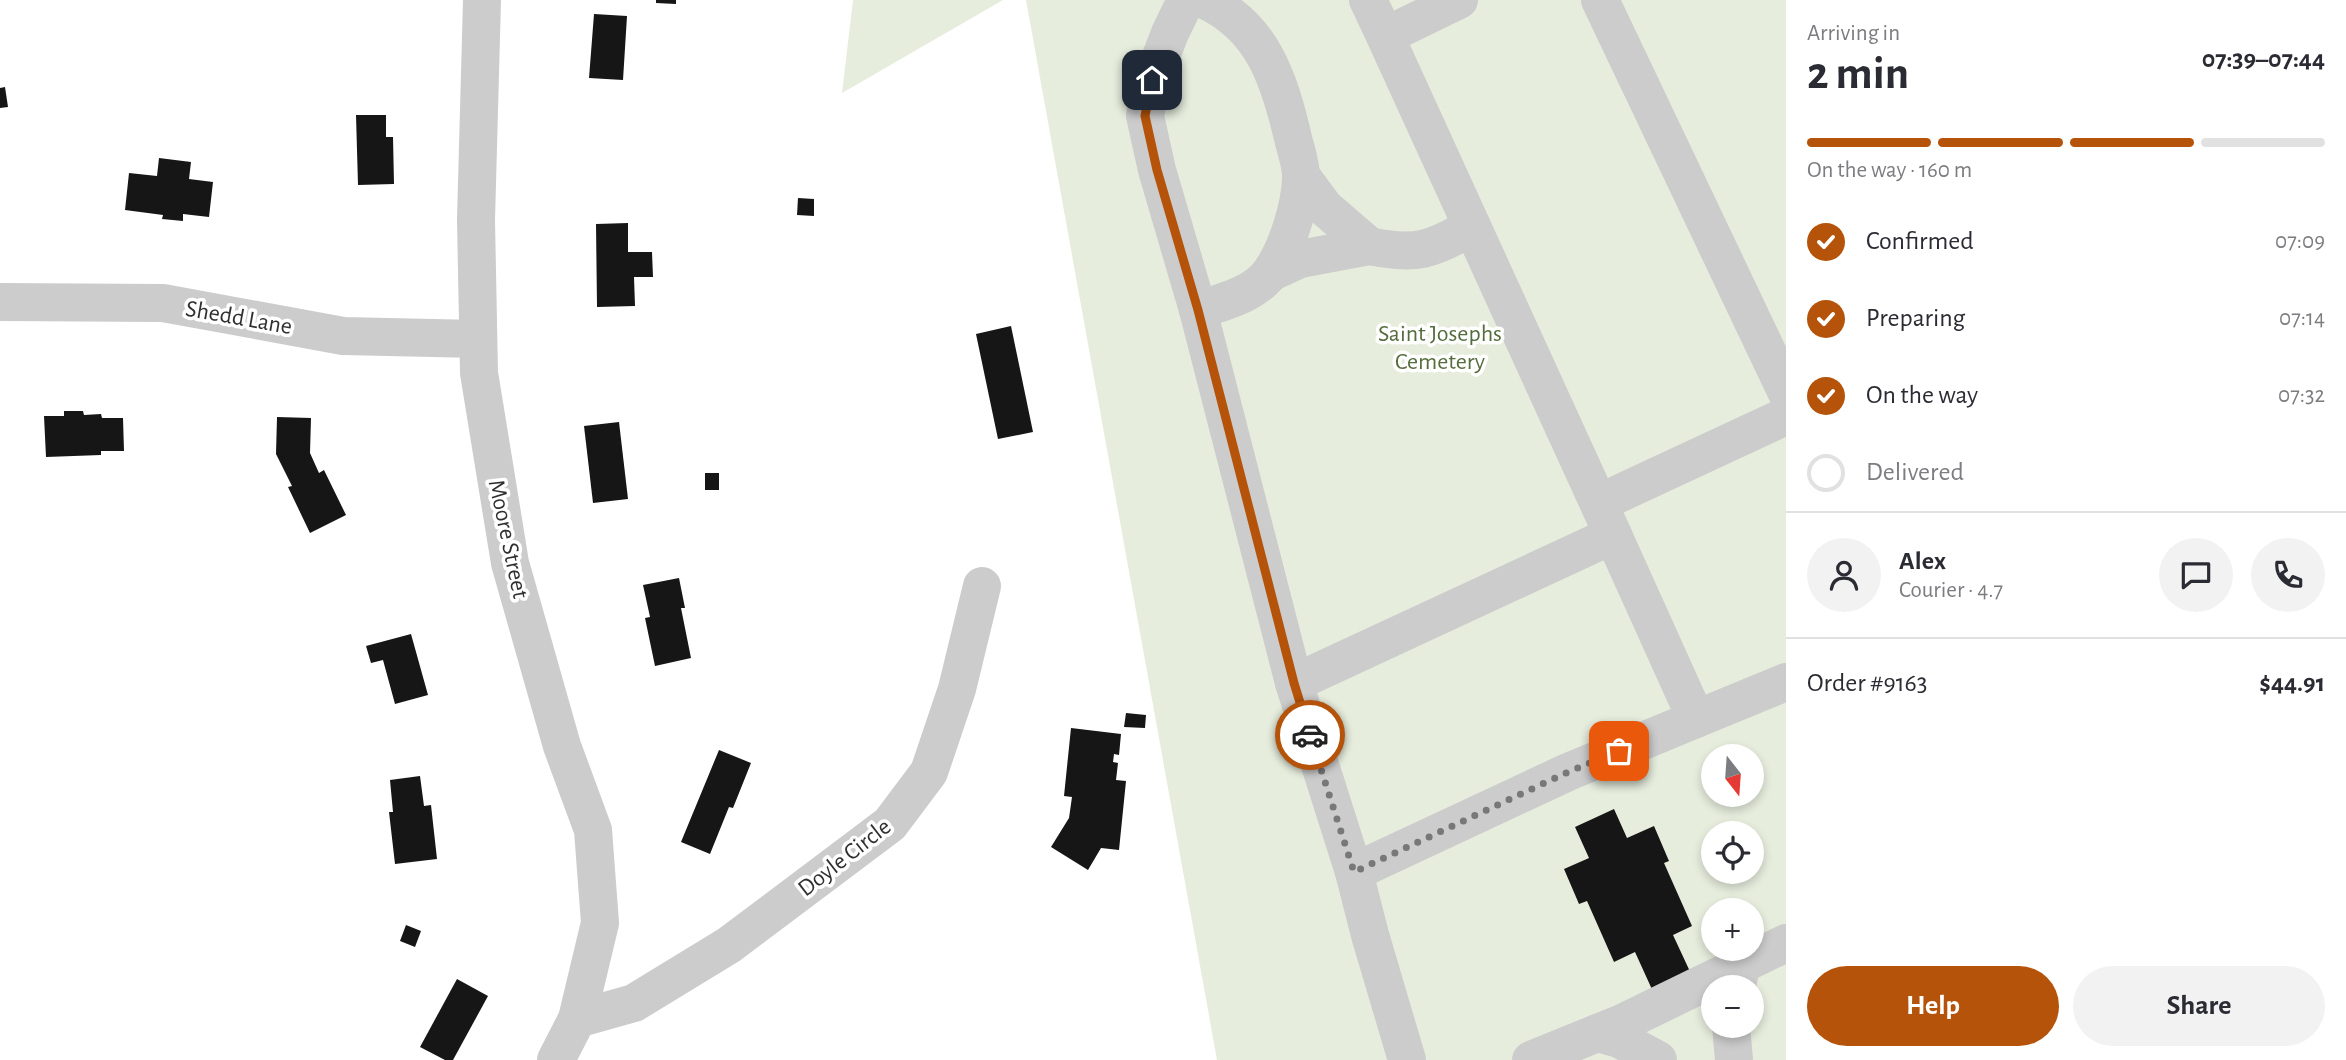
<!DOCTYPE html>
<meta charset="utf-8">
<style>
:root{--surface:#fff;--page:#f2f2f3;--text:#2b2b33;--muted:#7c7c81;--line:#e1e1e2;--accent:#b45309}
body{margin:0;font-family:"Alegreya Sans",sans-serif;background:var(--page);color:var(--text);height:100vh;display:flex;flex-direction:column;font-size:26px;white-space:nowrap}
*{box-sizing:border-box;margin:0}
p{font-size:23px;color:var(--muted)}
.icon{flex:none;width:38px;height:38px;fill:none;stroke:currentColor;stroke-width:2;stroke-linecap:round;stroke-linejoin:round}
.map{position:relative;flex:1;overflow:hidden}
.panel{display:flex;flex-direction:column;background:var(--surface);width:560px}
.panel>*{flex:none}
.needle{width:46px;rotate:163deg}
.buttons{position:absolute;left:1701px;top:744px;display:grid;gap:14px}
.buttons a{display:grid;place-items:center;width:63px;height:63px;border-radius:50%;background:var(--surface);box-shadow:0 4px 10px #0003;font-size:35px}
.pin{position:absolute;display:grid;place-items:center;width:60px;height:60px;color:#fff;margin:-30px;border-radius:14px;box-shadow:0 4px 10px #0006}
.courier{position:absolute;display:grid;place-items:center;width:70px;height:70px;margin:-35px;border:5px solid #b45309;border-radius:50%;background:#fff;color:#222;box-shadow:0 2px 9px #0007}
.headline em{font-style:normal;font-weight:700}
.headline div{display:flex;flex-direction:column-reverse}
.headline{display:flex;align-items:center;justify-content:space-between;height:119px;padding:0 21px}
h1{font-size:46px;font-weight:700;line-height:52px}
.bar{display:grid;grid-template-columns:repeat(4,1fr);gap:10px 7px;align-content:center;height:84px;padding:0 21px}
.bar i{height:9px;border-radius:5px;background:var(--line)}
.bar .on{background:var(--accent)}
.bar p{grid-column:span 4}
.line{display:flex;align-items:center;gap:18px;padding:0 21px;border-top:2px solid var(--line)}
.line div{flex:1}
.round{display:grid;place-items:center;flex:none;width:74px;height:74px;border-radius:37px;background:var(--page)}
ol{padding:0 21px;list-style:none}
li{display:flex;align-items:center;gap:21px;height:77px}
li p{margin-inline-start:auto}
li .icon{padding:7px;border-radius:50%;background:var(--accent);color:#fff;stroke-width:4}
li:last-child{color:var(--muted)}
li i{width:38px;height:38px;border:4px solid var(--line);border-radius:50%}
.primary-button{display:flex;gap:14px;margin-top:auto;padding:14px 21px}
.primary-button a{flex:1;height:80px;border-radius:42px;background:var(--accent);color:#fff;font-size:28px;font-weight:700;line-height:80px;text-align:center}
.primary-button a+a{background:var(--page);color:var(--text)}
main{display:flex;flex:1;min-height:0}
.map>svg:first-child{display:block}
</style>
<main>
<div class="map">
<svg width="1786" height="1060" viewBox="0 0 1786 1060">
<rect width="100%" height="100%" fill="#fff"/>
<!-- green -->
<g fill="#e6eddd" fill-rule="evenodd">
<path d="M853 0H1003L842 93Z"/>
<path d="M1026 0H1786V1060H1217ZM1713 756H1752V794H1713ZM1713 833H1752V872H1713ZM1713 910H1752V948H1713ZM1713 987H1752V1026H1713Z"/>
</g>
<!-- building -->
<g fill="#161616">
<path d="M656 0H676V4L656 3Z"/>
<path d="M594 14 627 16 623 80 589 78Z"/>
<path d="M5 87 8 107 0 108V88Z"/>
<path d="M356 115H386V137H393L394 184 358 185Z"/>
<path d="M159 158 191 162 189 179 213 182 209 217 183 214V221L162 219 163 215 125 210 129 173 157 176Z"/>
<path d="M798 198 814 199V216L797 215Z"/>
<path d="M628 223V252H652L653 277H634L635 306 597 307 596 224Z"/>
<path d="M1011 326 1033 432 998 439 976 334Z"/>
<path d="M64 411H83L84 415 101 414 102 418H123L124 451H101V455L46 457 44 416H64Z"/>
<path d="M277 417 311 418 310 453 319 473 324 470 346 515 310 533 288 487 292 486 276 454Z"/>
<path d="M619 422 628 499 593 503 584 426Z"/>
<rect x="705" y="473" width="14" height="17"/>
<path d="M679 578 685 608H681L691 658 655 666 645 618 650 617 643 585Z"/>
<path d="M411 634 428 695 395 704 383 660 371 663 366 646Z"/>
<path d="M1126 713 1146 715 1145 728 1124 727Z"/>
<path d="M1071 728 1121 734 1119 755 1114 754 1113 762 1118 763 1116 780 1126 781 1119 850 1101 848 1088 870 1051 847 1069 818 1072 797 1064 796Z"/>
<path d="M719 750 751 763 733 808 729 807 710 854 681 842Z"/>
<path d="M420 776 424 806 431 805 437 859 395 864 389 812H393L390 780Z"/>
<path d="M1614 809 1627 838 1654 826 1669 861 1664 863 1692 926 1673 935 1693 978 1655 996 1635 952 1614 962 1587 901 1579 904 1564 869 1589 858 1575 827Z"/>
<path d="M406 925 421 931 415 947 400 941Z"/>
<path d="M457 979 488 996 453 1060H445L420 1047Z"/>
</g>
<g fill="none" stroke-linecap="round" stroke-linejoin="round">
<!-- minor -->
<g stroke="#ccc" stroke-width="38">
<path d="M482 0 476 220 479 373 510 563 562 746 593 830 600 923 577 1019 556 1060"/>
<path d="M1186 0 1170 33 1152 80 1145 116 1157 170 1198 310 1294 683 1613 535 1696 719 1568 772 1354 872 1370 935 1407 1060"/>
<path d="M1368 0 1385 36"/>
<path d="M1459 0 1385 36 1613 535"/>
<path d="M1600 0 1786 391"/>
<path d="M1369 246C1417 256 1430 250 1472 227"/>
<path d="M1272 272 1300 259 1369 246 1325 208 1302 177"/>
<path d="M0 302 163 303 343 336 478 339"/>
<path d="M1198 310C1223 302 1257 294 1272 270 1287 248 1300 207 1301 179 1302 167 1296 151 1293 138 1279 79 1263 27 1205 0"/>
<path d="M1599 503 1786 416"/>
<path d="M1294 683 1354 872"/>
<path d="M1696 719 1786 682"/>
<path d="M1741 965 1786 943"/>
<path d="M577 1019 634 1003 729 945 890 824 929 772 957 689 982 586"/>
<path d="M1731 1026 1734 1060"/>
<path d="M1598 1033 1619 1039 1658 1060"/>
<path d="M1531 1060 1622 1023 1741 965 1737 987"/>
</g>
</g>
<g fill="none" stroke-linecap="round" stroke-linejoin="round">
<!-- done -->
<path stroke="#787878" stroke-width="7" stroke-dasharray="0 12.6" d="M1310 735 1354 872 1568 772 1619 751"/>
<!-- route -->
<path stroke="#b45309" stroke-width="9" d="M1152 80 1145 116 1157 170 1198 310 1294 683 1310 735"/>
</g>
<g text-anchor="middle" stroke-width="7" stroke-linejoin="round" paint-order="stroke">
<!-- street labels -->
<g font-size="24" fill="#2f2f2f" stroke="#fff">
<text transform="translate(239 317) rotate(10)" y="8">Shedd Lane</text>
<text transform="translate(509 539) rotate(78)" y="8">Moore Street</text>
<text transform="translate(844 857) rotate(-38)" y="8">Doyle Circle</text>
</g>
<!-- park labels -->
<g font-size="24" fill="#556c3c" stroke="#fff">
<text x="1440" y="341">Saint Josephs<tspan x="1440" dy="28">Cemetery</tspan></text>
</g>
</g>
</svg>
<div class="buttons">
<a><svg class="needle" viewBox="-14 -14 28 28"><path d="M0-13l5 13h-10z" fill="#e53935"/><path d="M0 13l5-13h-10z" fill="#7c7c81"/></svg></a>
<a><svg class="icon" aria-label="locate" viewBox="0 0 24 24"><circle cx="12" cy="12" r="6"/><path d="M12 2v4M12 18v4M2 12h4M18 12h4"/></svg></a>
<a>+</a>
<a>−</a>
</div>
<div class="pin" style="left:1619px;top:751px;background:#ea580c"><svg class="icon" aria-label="bag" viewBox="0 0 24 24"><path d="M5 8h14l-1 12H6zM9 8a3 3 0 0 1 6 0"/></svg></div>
<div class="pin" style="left:1152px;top:80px;background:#1f2937"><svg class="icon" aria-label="home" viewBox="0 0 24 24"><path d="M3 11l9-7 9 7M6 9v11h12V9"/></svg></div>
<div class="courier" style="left:1310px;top:735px"><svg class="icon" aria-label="car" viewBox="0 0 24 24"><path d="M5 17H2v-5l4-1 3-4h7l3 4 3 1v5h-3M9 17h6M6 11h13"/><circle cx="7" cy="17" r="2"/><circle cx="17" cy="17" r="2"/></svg></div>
</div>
<section class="panel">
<div class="headline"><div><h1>2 min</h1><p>Arriving in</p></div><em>07:39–07:44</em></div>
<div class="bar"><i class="on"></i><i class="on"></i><i class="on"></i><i></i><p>On the way · 160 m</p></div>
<ol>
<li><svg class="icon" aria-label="check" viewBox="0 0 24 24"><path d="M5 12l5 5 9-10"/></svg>Confirmed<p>07:09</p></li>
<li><svg class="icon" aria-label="check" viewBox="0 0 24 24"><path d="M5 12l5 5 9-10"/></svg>Preparing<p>07:14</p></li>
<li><svg class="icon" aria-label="check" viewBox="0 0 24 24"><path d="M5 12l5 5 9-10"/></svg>On the way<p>07:32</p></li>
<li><i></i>Delivered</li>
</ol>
<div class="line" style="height:126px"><a class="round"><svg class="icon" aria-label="person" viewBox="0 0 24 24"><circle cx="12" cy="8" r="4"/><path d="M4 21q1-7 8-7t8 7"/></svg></a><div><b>Alex</b><p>Courier · 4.7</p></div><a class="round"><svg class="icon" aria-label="chat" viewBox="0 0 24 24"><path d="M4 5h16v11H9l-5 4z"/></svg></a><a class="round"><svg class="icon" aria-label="phone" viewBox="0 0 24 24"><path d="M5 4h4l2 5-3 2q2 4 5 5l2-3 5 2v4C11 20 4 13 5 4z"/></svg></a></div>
<div class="line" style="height:91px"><div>Order #9163</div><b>$44.91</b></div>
<div class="primary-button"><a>Help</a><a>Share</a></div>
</section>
</main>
